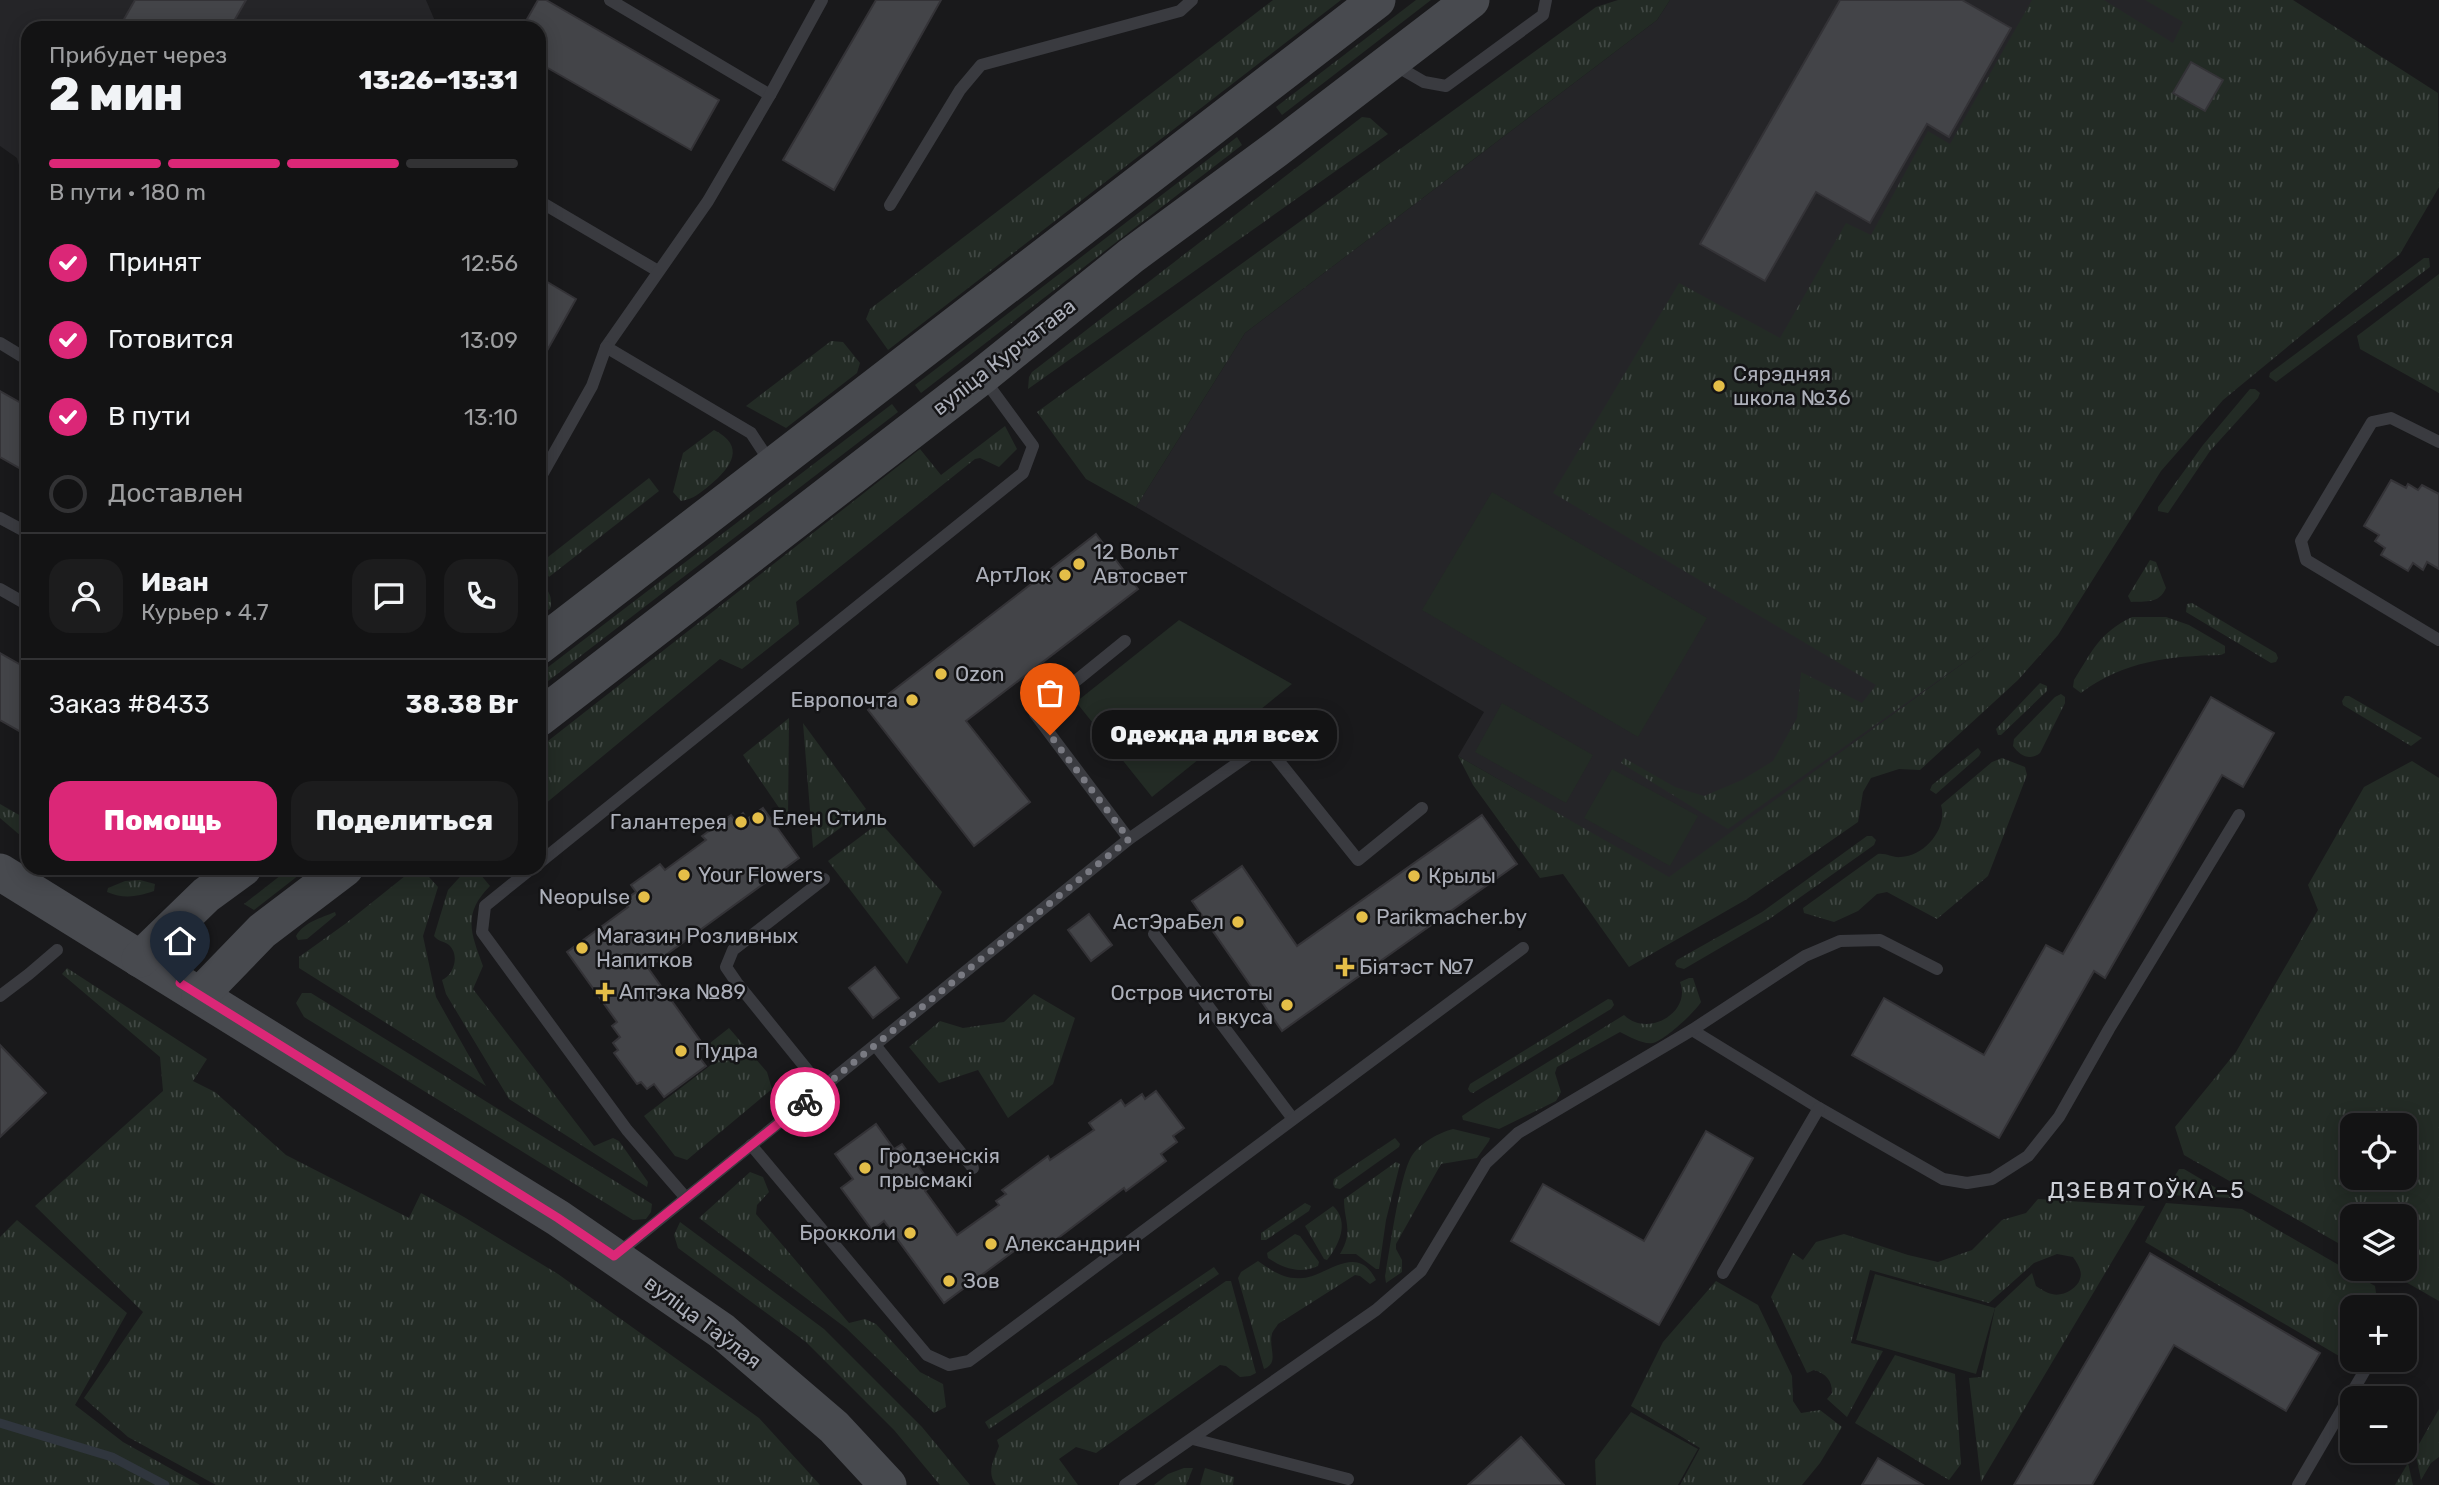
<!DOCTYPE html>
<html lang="ru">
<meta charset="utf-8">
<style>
:root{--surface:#131314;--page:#1c1c1d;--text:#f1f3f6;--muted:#9d9ea0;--line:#323234;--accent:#db2777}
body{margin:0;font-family:Rubik,sans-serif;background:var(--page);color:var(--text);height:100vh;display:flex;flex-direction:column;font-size:26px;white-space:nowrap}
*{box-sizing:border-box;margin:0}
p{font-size:23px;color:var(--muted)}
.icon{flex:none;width:38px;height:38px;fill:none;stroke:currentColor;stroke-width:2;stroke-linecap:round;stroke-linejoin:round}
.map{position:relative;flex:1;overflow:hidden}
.details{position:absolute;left:21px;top:21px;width:525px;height:854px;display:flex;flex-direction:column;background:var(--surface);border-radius:21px;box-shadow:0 4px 18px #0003,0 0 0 2px var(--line)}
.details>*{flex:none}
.fabs{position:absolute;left:2340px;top:1113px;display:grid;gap:14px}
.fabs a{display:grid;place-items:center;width:77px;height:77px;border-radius:14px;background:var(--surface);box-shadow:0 4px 18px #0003,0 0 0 2px var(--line);font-size:35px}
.pin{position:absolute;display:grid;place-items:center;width:60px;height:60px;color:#fff;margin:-72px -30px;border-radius:50% 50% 50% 0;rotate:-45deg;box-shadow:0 0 7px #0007}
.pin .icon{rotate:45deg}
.courier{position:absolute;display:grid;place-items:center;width:70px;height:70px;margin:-35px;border:5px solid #db2777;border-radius:50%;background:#fff;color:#222;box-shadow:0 2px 9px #0007}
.bubble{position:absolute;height:49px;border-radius:21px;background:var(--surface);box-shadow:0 4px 18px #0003,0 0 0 2px var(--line);font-size:23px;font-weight:800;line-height:49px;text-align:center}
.overview em{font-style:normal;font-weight:800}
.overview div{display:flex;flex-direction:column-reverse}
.overview{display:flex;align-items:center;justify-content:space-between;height:119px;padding:0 28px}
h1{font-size:46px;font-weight:800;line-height:52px}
.bar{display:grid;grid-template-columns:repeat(4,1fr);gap:10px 7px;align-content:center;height:84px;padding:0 28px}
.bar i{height:9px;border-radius:5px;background:var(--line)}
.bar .current{background:var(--accent)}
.bar p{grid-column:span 4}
.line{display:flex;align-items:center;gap:18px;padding:0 28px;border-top:2px solid var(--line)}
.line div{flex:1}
.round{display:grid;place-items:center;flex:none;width:74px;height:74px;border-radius:21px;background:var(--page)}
ol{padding:0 28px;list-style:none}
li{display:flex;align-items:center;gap:21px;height:77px}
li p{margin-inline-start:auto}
li .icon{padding:7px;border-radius:50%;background:var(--accent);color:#fff;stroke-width:4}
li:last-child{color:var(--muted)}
li i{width:38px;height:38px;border:4px solid var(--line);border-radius:50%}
.action{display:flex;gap:14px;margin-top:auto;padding:14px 28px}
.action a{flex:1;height:80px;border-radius:21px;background:var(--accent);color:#fff;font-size:28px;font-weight:800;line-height:80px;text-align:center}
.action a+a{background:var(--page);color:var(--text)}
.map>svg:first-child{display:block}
</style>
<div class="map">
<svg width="2439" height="1485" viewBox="0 0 2439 1485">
<defs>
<pattern id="grass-tufts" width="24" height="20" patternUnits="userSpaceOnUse" patternTransform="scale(1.75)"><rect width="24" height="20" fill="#232b25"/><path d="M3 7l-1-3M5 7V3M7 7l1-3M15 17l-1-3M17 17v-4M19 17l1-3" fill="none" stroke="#404743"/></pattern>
</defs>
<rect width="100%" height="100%" fill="#19191b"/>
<!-- built -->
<g fill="#252528">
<path d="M0 0H426L438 28H28V199L17 158 0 146Z"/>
<path d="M1670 0H2228L2439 187 2155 439 2064 590 1669 878 1458 756 1484 712 1136 507 1245 333 1657 20Z"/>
</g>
<!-- grass -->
<g fill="url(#grass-tufts)" fill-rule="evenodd">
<path d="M1273 0H1341L888 350 866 319 870 309Z"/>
<path d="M1416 0H1431L1282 115 1276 107Z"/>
<path d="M1618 0H1670L1657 20 1245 333 1136 507 1086 479 1037 412 1596 7Z"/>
<path d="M2032 0H2104L2173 43 2183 22 2145 0H2293L2438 93 2439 187 2400 254 2223 400 2161 471 2058 635 2018 680 1920 770 1899 769 1871 778 1863 792 1858 822 1747 899 1629 967 1563 874 1540 878 1473 785 1458 756 1669 877 1991 643 1728 829 1621 763 1624 758 1675 787 1704 796 1742 780 1773 761 1797 718 1801 672 1862 703 1876 685 1553 493 1679 283 1780 338 1846 223 1871 235 1928 131 1950 144ZM2191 62 2222 80 2205 111 2173 93Z"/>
<path d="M1362 117 1370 118 1388 134 1028 389 1029 377 1032 372Z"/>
<path d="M1237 137 1242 145 921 393 915 385Z"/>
<path d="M2424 258H2429L2430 267 2276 382 2269 377 2270 373Z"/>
<path d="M2439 274V393L2360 349 2357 336Z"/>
<path d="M831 341 843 342 860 363 857 373 786 428 746 406Z"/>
<path d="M2250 389H2255L2260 393 2258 398 2210 451 2168 513 2158 511V507L2203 445Z"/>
<path d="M892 404 898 412 539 688V674Z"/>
<path d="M1005 426 1017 449 999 467 980 458 975 459 796 602 799 624 742 669 720 659 539 809V748L920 449 941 475Z"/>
<path d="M714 430C746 446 732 467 710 485 700 493 694 499 681 501L673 492 683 453Z"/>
<path d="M649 478 659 491 549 577 539 564Z"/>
<path d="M2150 560 2156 562 2166 588C2159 604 2146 601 2131 602L2128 596Z"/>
<path d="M539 579C547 589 554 596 550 609L539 614Z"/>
<path d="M2192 603 2276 653 2278 658 2276 662 2271 663 2186 612 2187 604Z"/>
<path d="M2132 617H2166L2189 625 2225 646V653L2221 655C2170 656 2123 661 2081 693L2073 687 2074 680C2093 650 2099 633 2132 617Z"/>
<path d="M2040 683 2047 686V691L2001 735H1998L1996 729Z"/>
<path d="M2061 694 2065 697V703L2040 753C2030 761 2020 756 2013 746L2014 739 2055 697Z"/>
<path d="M2345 696H2349L2422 738 2411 746 2343 705 2342 701Z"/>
<path d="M789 718 788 821 743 755Z"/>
<path d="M803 723 866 809 813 848Z"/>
<path d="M1978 748 1981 752 1979 756 1936 794 1930 790 1932 785Z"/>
<path d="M2002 758 2025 767 2027 775 1988 876 1937 919 1887 892 1877 894 1858 911 1834 922 1804 913 1803 908 1878 854C1887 853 1892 858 1901 857 1925 856 1948 828 1941 805L1992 762Z"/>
<path d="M2412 761 2439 778V1301L2383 1269H2404V1216H2352V1251L2184 1155 2175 1127 2236 1052 2318 910 2308 885 2364 787ZM2352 1125H2404V1178H2352Z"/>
<path d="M0 804 28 820V842L0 818Z"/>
<path d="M880 822 942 892 907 964 828 861Z"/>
<path d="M1867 836H1872L1876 840 1874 845 1768 920 1684 969 1677 967 1675 964 1677 960 1762 912Z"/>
<path d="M290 868H308L254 910 244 904Z"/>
<path d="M415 868H421L438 887 423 936 436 997 486 1086 299 968V957L345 924Z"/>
<path d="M468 868H475L490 886C462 914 471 933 483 966L473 989 594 1146 613 1138 619 1141 648 1182 647 1187 509 1099 446 994 442 980C454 975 460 955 449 945 444 941 439 942 434 936L448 890Z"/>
<path d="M140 880 155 884 154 891C136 897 124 899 107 892L108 888 125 881Z"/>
<path d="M335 912 336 915 307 939 298 940 296 936C304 922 321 918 335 912Z"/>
<path d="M67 968 207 1059 193 1081 215 1092 286 1155 409 1218 421 1193 464 1217 558 1274 759 1418 820 1485H216L128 1437 84 1398 143 1312 35 1206 163 1091 160 1057 62 974Z"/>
<path d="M1689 978H1693L1701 1002C1695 1012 1665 1040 1653 1043 1644 1045 1628 1036 1620 1032L1557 1067 1555 1073 1561 1092 1556 1101 1499 1129 1463 1120 1462 1116 1483 1102 1624 1015C1647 1038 1692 1013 1680 982Z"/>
<path d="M302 993H311L652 1204 651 1212 646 1219 633 1220 304 1017 296 1003Z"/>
<path d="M1034 994 1075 1018 1053 1084 1008 1118 978 1070 939 1083 909 1047 940 1021 963 1028 1004 1022Z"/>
<path d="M1608 999 1612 1000 1614 1005 1611 1009 1473 1093 1470 1092 1468 1089 1470 1084Z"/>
<path d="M729 1028 767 1072 772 1089 687 1160 675 1156 644 1116 720 1058 710 1043Z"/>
<path d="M1453 1129 1490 1138 1489 1141 1477 1158 1441 1164 1396 1244V1249L1402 1260V1272L1386 1283 1385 1276C1390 1251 1400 1171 1413 1154 1421 1143 1440 1132 1453 1129Z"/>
<path d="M1395 1138 1400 1144 1399 1147 1340 1189 1335 1188 1333 1184 1334 1179Z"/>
<path d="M1396 1162 1400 1164 1386 1220 1379 1269H1376L1356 1254H1340C1354 1231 1344 1222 1344 1199Z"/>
<path d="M2179 1169H2184L2233 1198 2168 1195 2166 1191Z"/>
<path d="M750 1172 763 1177 769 1192 757 1205 756 1214 849 1323 865 1319 876 1324 920 1372 943 1384 946 1407 934 1413 846 1328 699 1218Z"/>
<path d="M2038 1199 2145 1206 1981 1482 1969 1378 1981 1377 1995 1308 2032 1273 2036 1286C2041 1289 2046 1293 2052 1294 2062 1297 2077 1289 2080 1279 2083 1271 2077 1263 2073 1257L2057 1254 2034 1263 1989 1303 1870 1270 1851 1343 1883 1351 1847 1417 1827 1399 1832 1393C1832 1380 1826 1374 1814 1370L1807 1373 1771 1297 1793 1253 1803 1260 1816 1242 1844 1234 1908 1255 1938 1262 1972 1250 2002 1220 2026 1213Z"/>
<path d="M1305 1203 1311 1206 1309 1211 1266 1240H1261V1233Z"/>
<path d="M2166 1203 2242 1209 2375 1286 2376 1293 2367 1307H2352V1334L2339 1356 2145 1242Z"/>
<path d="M1333 1206C1350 1222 1339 1245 1327 1260L1324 1259 1305 1226Z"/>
<path d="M17 1220 127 1313 75 1405 123 1442 200 1485H0V1237Z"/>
<path d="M680 1222 824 1329 922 1427 970 1485H940L894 1430 806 1342 678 1248 674 1235Z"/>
<path d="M1295 1234 1300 1236 1319 1262 1318 1266C1300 1274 1284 1269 1268 1258L1267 1253Z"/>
<path d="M1258 1261C1272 1271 1285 1280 1303 1278 1327 1276 1357 1242 1376 1280L1370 1284 1360 1276 1355 1275 1278 1324C1277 1326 1272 1332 1272 1334 1268 1347 1280 1363 1264 1369L1238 1278 1241 1272Z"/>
<path d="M1214 1267 1219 1274 989 1429 985 1422Z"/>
<path d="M1226 1281H1231L1256 1373 1250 1376 1240 1377 1226 1366 1220 1365 1096 1453 1076 1447 1059 1459 1078 1485H996C986 1472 994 1460 999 1446L997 1440Z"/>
<path d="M1716 1281 1758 1305 1792 1376 1793 1401 1801 1413 1820 1410 1842 1427 1820 1463 1802 1485H1680L1700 1448 1631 1406 1663 1342Z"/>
<path d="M1895 1355 1955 1374 1961 1464 1949 1480 1855 1423Z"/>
<path d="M2439 1409V1457L2431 1463 2421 1480 2415 1451Z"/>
<path d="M2408 1463 2413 1485H2395Z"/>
<path d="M1184 1468H1193L1186 1485H1154L1168 1474Z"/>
<path d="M1205 1468 1234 1477 1233 1485H1200Z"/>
</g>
<!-- green -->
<g fill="#232b25">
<path d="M1492 492 1707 618 1638 737 1422 610Z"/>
<path d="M1179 620 1292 684 1152 797 1076 702Z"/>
<path d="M1502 703 1593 755 1566 803 1475 752Z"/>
<path d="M1612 769 1698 816 1670 866 1584 818Z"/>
<path d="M1875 1274 1995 1308 1976 1374 1856 1340Z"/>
<path d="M1631 1412 1698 1449 1678 1485H1596L1595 1460Z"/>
</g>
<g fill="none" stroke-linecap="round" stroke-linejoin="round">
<!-- stream -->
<path stroke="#30363e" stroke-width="9" d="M0 1423 112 1457 165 1485"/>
</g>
<!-- building -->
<g fill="#434448" stroke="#343337" stroke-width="2">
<path d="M135 0H246L230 28H119Z"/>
<path d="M538 0H546L719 100 691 150 539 63V28H522Z"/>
<path d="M876 0H941L834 190 783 160Z"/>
<path d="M1840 0H1962L2011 28 1949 137 1927 124 1870 223 1816 192 1765 281 1700 244Z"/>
<path d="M2191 62 2223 80 2205 111 2173 93Z"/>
<path d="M539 277 576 299 539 365Z"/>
<path d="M0 391 28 407V473L0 457Z"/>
<path d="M2391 480 2406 488 2408 484 2418 490 2422 485 2439 494V569L2427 562 2423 570 2413 563 2408 571 2381 555 2385 548 2375 541 2379 535 2364 526Z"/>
<path d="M1096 534 1138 589 966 721 1030 802 974 846 868 710Z"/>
<path d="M0 653 28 669V736L0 720Z"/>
<path d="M2211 697 2274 733 2243 787 2222 775 2105 978 2094 971 1999 1138 1852 1055 1884 998 1984 1055 2046 945 2063 954Z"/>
<path d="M763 808 799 858 648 968 705 1047 696 1053 706 1066 664 1097 654 1084 647 1089 641 1082 637 1084 614 1053 618 1050 613 1043 620 1037 612 1026 617 1022 567 952 628 907 623 901 636 892 631 885 660 864 665 870 706 840 702 836 731 815 735 820 743 813 747 819Z"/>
<path d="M1482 815 1517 864 1282 1031 1192 901 1242 866 1297 946Z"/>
<path d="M1089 914 1112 945 1091 961 1068 930Z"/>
<path d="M875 967 899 998 873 1018 849 988Z"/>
<path d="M0 1045 46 1093 0 1137Z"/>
<path d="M1156 1091 1184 1128 1173 1136 1177 1142 1161 1154 1166 1161 1126 1191 1124 1188 1045 1248 1042 1243 1032 1250 1026 1242 944 1303 884 1221 872 1230 841 1188 853 1179 835 1154 876 1124 894 1149 902 1144 932 1185 925 1191 957 1235 999 1205 996 1201 1006 1194 1002 1190 1048 1156 1050 1160 1094 1130 1089 1123 1121 1100 1125 1106 1142 1094 1145 1099Z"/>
<path d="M1706 1131 1753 1158 1659 1325 1511 1241 1543 1184 1644 1241Z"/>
<path d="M2150 1253 2320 1353 2286 1411 2174 1345 2092 1485H2014Z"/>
<path d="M1521 1437 1564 1485H1468Z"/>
<path d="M1878 1458 1923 1485H1862Z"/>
</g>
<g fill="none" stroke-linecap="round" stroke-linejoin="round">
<!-- lane -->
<g stroke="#3a3b40" stroke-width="12">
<path d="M610 0 770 95"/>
<path d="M1393 64 1424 82 1446 86 1543 15 1546 0"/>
<path d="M539 201 658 271"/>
<path d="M890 205 960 90 981 65 1180 11 1192 0"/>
<path d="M0 343 28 360"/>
<path d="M2439 442 2391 418 2372 422 2301 541 2306 560 2439 640"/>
<path d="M770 462 751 433 606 347 708 201 770 95 822 0"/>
<path d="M539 480 592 386 606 347"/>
<path d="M0 518 28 533"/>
<path d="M0 589 28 605"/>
<path d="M1125 641 1035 714 1129 839"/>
<path d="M539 863 1023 473 1033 446 984 379"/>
<path d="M532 868 485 906 482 932 627 1130 686 1198"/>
<path d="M1154 934 1293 1119"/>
<path d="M0 996 29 974 57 950"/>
<path d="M1692 1030 1819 1108 1943 1179 1967 1183 1992 1179 2028 1156 2059 1117 2109 1029 2239 815"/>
<path d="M875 1045 973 1168"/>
<path d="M822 1088 737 983 726 967 733 950 824 879"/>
<path d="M751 1145 927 1355 949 1365 969 1361 1523 948"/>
<path d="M617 1254 1129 839 1265 744 1358 860 1422 808"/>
<path d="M1723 1273 1819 1108"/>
<path d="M1193 1439 1348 1479"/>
<path d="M1125 1485 1376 1310 1421 1271 1486 1163 1518 1133 1692 1030 1805 956 1840 941 1880 940 1937 969"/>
<path d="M2298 1485 2368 1365"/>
</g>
<!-- secondary -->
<g stroke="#484a4f" stroke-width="37">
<path d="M539 646 1377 0"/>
<path d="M539 718 982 376 1131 256 1275 150 1471 0"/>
<path d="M0 872 558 1218 722 1331 834 1427 888 1485"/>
<path d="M140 959 206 895 243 868"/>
<path d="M200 995 262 931 345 868"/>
</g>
</g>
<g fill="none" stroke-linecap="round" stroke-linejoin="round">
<!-- done -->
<path stroke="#797a82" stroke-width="7" stroke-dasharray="0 12.6" d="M805 1102 1129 839 1050 735"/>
<!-- route -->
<path stroke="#db2777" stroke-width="9" d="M180 983 558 1218 614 1256 805 1102"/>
</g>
<!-- markers -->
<g fill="#e4be48" stroke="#141416" stroke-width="2.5">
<circle cx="1719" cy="386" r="7"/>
<circle cx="1079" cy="564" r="7"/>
<circle cx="1065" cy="575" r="7"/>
<circle cx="941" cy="674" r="7"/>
<circle cx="912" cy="700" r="7"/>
<circle cx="758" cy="818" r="7"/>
<circle cx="741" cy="822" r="7"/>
<circle cx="684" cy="875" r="7"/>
<circle cx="1414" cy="876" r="7"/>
<circle cx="644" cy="897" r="7"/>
<circle cx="1362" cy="917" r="7"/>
<circle cx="1238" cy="922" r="7"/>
<circle cx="582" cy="948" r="7"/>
<path d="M1341.5 956.5h7v7h7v7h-7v7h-7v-7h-7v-7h7z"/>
<path d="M601.5 981.5h7v7h7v7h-7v7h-7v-7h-7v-7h7z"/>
<circle cx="1287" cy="1005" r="7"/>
<circle cx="681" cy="1051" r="7"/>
<circle cx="865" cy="1168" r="7"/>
<circle cx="910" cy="1233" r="7"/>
<circle cx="991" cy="1244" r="7"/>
<circle cx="949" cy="1281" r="7"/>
</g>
<g text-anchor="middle" stroke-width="5" stroke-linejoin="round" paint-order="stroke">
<!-- street labels -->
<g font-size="21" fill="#acafb9" stroke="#141416">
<text transform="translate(1004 357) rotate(-38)" y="7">вуліца Курчатава</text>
<text transform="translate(703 1322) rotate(37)" y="7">вуліца Таўлая</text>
</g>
<!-- poi labels -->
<g font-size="21" fill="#acafb9" stroke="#141416" text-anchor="start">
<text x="1733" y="381">Сярэдняя<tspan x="1733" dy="24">школа №36</tspan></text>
<text x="1093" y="559">12 Вольт<tspan x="1093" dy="24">Автосвет</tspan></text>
<text x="1051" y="582" text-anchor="end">АртЛок</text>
<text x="955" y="681">Ozon</text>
<text x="898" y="707" text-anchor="end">Европочта</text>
<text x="772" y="825">Елен Стиль</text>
<text x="727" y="829" text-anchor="end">Галантерея</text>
<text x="698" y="882">Your Flowers</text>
<text x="1428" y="883">Крылы</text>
<text x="630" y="904" text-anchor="end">Neopulse</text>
<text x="1376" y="924">Parikmacher.by</text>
<text x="1224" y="929" text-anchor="end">АстЭраБел</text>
<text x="596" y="943">Магазин Розливных<tspan x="596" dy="24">Напитков</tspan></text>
<text x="1359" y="974">Біятэст №7</text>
<text x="619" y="999">Аптэка №89</text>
<text x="1273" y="1000" text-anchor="end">Остров чистоты<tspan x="1273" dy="24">и вкуса</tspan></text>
<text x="695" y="1058">Пудра</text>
<text x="879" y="1163">Гродзенскія<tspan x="879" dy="24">прысмакі</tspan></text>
<text x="896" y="1240" text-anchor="end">Брокколи</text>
<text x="1005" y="1251">Александрин</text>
<text x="963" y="1288">Зов</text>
</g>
<!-- neighbourhood labels -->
<g font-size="23" letter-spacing="2" fill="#cdcfd6" stroke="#141416">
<text x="2147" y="1198">ДЗЕВЯТОЎКА–5</text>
</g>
</g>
</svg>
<div class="fabs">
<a><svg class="icon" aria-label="locate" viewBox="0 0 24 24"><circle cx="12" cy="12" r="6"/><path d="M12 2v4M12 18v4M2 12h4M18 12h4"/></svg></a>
<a><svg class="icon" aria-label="layers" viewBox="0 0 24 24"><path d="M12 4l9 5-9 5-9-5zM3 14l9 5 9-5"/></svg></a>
<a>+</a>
<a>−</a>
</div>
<div class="pin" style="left:1050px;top:735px;background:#ea580c"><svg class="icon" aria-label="bag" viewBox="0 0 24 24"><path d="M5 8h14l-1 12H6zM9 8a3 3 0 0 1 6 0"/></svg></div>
<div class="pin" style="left:180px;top:983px;background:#1f2937"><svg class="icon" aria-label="home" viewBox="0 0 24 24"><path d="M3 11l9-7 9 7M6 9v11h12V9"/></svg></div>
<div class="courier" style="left:805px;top:1102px"><svg class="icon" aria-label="bike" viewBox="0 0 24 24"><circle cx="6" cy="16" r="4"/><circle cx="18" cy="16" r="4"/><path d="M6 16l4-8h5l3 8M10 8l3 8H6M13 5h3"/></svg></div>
<div class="bubble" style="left:1092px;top:710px;width:245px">Одежда для всех</div>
<section class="details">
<div class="overview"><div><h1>2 мин</h1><p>Прибудет через</p></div><em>13:26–13:31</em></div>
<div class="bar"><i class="current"></i><i class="current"></i><i class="current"></i><i></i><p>В пути · 180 m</p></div>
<ol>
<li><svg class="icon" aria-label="check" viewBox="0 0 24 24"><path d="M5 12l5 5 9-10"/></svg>Принят<p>12:56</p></li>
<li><svg class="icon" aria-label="check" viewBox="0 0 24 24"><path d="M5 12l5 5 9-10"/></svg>Готовится<p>13:09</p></li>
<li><svg class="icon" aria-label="check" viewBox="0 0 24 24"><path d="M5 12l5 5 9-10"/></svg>В пути<p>13:10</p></li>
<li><i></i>Доставлен</li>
</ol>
<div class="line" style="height:126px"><a class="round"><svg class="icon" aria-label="person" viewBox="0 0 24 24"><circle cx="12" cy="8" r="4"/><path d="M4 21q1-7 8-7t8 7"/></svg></a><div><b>Иван</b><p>Курьер · 4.7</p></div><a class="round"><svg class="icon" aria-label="chat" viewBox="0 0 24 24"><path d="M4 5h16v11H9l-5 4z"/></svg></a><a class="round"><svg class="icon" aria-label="phone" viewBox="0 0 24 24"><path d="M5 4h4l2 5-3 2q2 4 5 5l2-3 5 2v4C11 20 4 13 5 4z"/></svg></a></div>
<div class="line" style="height:91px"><div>Заказ #8433</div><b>38.38 Br</b></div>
<div class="action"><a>Помощь</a><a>Поделиться</a></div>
</section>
</div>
